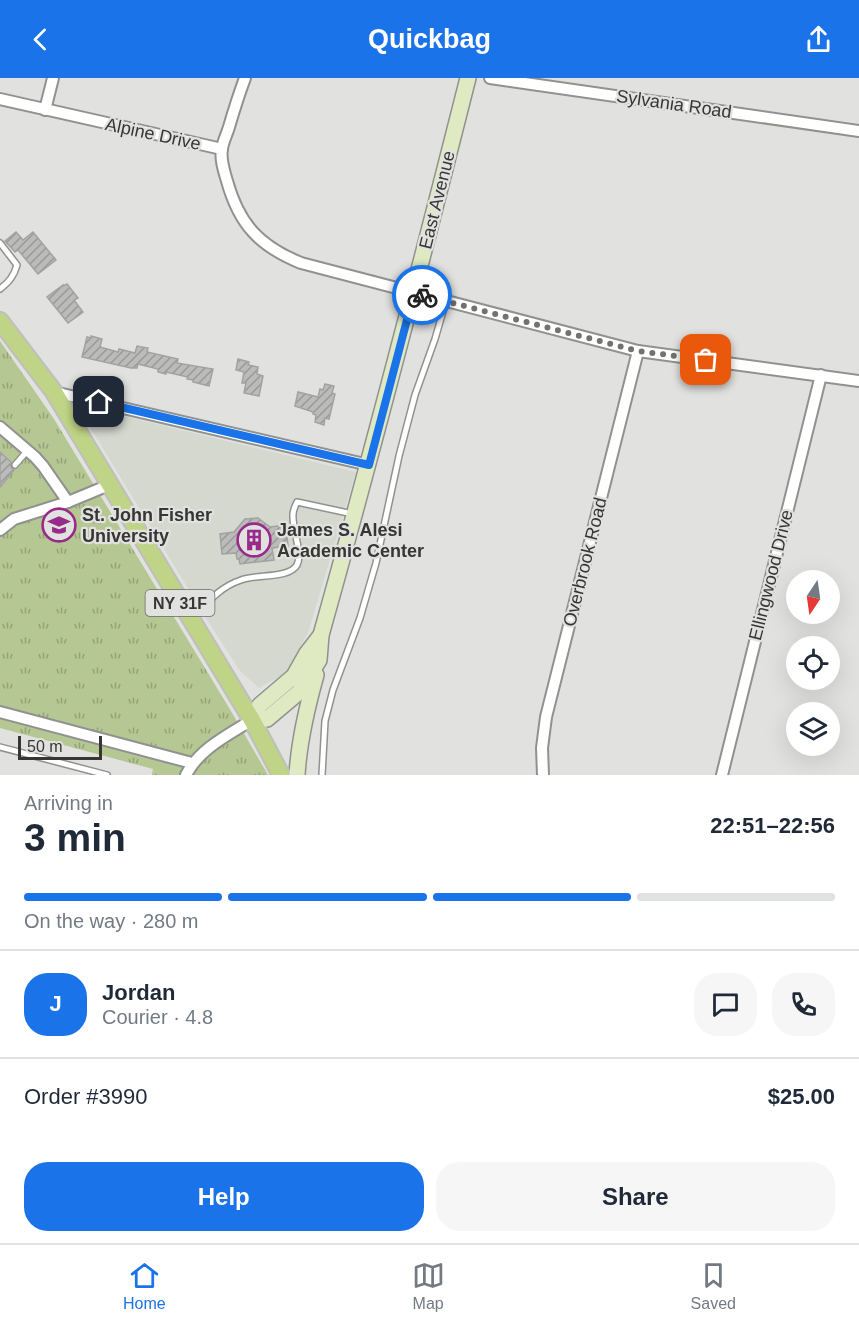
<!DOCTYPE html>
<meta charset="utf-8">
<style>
:root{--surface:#fff;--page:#f6f6f7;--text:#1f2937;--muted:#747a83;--line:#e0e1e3;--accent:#1a73e8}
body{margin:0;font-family:Helvetica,sans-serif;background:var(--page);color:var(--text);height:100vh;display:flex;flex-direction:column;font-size:22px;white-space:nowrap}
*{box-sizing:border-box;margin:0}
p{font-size:20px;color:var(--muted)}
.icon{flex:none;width:33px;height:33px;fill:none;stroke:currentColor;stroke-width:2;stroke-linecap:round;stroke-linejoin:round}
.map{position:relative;height:697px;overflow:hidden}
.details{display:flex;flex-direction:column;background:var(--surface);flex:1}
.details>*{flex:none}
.needle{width:39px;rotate:193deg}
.buttons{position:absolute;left:786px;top:492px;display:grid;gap:12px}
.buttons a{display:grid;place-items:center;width:54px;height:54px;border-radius:50%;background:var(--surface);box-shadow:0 6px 24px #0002;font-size:30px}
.scale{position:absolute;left:18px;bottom:15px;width:84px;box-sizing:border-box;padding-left:6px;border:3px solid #363635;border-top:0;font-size:16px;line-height:21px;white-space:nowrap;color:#363635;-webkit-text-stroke:4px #e1e2df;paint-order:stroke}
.pin{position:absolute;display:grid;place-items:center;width:51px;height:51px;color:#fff;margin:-26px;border-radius:12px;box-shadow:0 3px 9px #0006}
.courier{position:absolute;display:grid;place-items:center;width:60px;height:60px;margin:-30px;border:4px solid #1a73e8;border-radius:50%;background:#fff;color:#222;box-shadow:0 2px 8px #0007}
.headline em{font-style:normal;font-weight:600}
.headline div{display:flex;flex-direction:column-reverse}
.headline{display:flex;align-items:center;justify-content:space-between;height:102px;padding:0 24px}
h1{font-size:39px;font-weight:600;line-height:45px}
.bar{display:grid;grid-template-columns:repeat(4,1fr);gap:9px 6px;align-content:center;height:72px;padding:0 24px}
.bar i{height:8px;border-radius:4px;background:var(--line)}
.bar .current{background:var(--accent)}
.bar p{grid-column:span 4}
.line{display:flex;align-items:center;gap:15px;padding:0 24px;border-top:2px solid var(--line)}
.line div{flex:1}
.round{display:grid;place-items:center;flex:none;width:63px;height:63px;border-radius:24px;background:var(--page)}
.action{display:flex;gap:12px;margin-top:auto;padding:12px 24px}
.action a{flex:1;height:69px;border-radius:24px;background:var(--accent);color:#fff;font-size:24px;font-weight:600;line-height:69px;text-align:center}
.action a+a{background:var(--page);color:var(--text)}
header{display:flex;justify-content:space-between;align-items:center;height:78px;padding:0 24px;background:var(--accent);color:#fff;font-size:27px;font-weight:600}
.dock{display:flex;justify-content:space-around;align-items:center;height:84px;border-top:2px solid var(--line);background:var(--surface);font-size:16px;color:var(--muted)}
.dock a{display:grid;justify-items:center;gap:3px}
.dock .current{color:var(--accent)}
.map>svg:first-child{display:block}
</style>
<header><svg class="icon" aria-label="back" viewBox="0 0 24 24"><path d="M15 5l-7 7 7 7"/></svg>Quickbag<svg class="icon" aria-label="share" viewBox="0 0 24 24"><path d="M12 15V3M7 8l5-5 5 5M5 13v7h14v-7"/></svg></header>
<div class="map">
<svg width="859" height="697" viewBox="0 0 859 697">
<defs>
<pattern id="grass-tufts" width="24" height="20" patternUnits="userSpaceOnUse" patternTransform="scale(1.5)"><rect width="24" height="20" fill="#b5c792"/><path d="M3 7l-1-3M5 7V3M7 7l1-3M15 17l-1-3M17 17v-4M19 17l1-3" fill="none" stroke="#94a278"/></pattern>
<pattern id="building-hatch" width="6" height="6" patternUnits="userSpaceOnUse" patternTransform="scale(1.5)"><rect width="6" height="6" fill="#bbbcba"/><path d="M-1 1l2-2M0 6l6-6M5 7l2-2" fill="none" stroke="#999a98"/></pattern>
</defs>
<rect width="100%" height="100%" fill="#e1e2df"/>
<!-- built -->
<path fill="#d4d8ce" d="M90 330 356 394 308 555 286 595 259 610 240 593 206 540 85 341Z"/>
<!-- grass -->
<path fill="url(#grass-tufts)" d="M0 263 54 341 231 633 268 697H152L153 691 0 650V409L17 389 0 374Z"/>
<!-- building -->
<g fill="url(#building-hatch)" stroke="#a2a3a1" stroke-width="1.5">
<path d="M16 154 23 162 33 154 56 182 38 196 18 172 15 174 5 163Z"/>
<path d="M67 206 78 220 74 222 83 234 68 245 47 219 63 207V208Z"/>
<path d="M91 258 102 261 100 269 118 274 119 271 135 275 137 268 148 270 147 274 178 281 177 285 213 291 209 308 193 304V302L187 301 188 299 166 294V296L158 294V291L138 286 137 290H131L82 279 87 259 91 260Z"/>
<path d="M238 281 249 284 248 287 258 289 257 296 263 298 259 318 244 315 246 305H242L244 294 236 292Z"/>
<path d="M325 306 334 308 332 315 335 316 329 341 325 340 324 347 315 344 316 337 313 336V334L295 328 298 314 318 319 320 311 323 312Z"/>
<path d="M0 374 11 384V389L14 392 0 409Z"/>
<path d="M258 440 270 449 286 447 288 468 272 470 274 482 240 486 239 481H237L236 475 222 476 220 456 234 454 245 441Z"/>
</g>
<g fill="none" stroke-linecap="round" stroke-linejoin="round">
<defs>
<g id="service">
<path d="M0 165 17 187C14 198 9 204 0 211"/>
<path d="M15 387 28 372"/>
<path d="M194 539C209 523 220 509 241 502 256 496 289 501 297 487 303 475 292 451 293 437 293 432 295 428 297 424L353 436"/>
<path d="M0 669 107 697"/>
<path d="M322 697 325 643 333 612 360 540 376 485 399 378 415 317 435 261 446 223"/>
</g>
<g id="minor">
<path d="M245 0C239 16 234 32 229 49 227 56 223 63 222 71 220 81 224 93 227 103 239 146 259 168 301 185L638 273 859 303"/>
<path d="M490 0 859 53"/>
<path d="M0 21 222 71"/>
<path d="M45 32 53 0"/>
<path d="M54 314 369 387"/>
<path d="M0 349 35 379 43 388 68 424"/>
<path d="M0 452 14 441 68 424 109 407"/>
<path d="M0 634 192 685"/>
<path d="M186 697C199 671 228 657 252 642"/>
<path d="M543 697 542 670 546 639 638 273"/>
<path d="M722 697 821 297"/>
</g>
<g id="secondary">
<path d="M252 642 267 641 299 614 319 582 321 557C373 372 421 186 468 0"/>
<path d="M252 642 260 627 294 598 307 575 321 557"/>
<path d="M297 697C299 663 307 629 316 597"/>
</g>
<path id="primary" d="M0 243 54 314 252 642 281 697"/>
</defs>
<!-- service casing -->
<use href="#service" stroke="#91928f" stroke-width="8"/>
<!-- minor casing -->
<use href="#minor" stroke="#91928f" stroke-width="14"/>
<!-- secondary casing -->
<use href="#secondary" stroke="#91928f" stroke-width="18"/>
<!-- primary casing -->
<use href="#primary" stroke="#bfbfbe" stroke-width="20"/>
<!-- service -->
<use href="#service" stroke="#fff" stroke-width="5"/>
<!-- minor -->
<use href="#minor" stroke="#fff" stroke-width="10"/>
<!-- secondary -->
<use href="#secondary" stroke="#dfe9c2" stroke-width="15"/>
<!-- primary -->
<use href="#primary" stroke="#bfd486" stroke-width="16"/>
</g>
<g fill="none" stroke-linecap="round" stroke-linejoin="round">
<!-- done -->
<path stroke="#727270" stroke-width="6" stroke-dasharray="0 10.8" d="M422 217 638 273 706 282"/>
<!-- route -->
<path stroke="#1a73e8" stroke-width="8" d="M99 324 369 387 414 215 422 217"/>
</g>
<!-- icons -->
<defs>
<symbol id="university-ring" viewBox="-11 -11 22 22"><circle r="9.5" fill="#e1e2df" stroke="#982a8a" stroke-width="1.5"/><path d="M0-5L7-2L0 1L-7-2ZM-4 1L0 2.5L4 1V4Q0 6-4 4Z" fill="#982a8a"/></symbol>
<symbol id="building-ring" viewBox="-11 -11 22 22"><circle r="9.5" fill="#e1e2df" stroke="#982a8a" stroke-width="1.5"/><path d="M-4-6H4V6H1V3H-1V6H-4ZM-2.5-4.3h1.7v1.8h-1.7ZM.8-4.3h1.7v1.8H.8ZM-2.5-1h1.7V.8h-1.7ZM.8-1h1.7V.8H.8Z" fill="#982a8a"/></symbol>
</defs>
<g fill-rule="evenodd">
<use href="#university-ring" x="40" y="428" width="38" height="38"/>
<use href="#building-ring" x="235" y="443" width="38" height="38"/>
</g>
<g text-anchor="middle" stroke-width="4.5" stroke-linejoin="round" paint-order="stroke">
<!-- shield labels -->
<rect fill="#e1e2df" stroke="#696a68" stroke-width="1.5" x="145.5" y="512" width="69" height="26" rx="4.5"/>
<g font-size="16" font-weight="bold" fill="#363635">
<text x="180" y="531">NY 31F</text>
</g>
<!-- street labels -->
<g font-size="18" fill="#363635" stroke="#e1e2df">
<text transform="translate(674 26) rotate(8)" y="6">Sylvania Road</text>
<text transform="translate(153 56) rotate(12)" y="6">Alpine Drive</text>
<text transform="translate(437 122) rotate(-76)" y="6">East Avenue</text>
<text transform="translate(585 484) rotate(-76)" y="6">Overbrook Road</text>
<text transform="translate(771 497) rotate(-76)" y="6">Ellingwood Drive</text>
</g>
<!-- poi labels -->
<g font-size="18" font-weight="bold" fill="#363635" stroke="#e1e2df" text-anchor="start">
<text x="82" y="443">St. John Fisher<tspan x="82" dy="21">University</tspan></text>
<text x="277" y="458">James S. Alesi<tspan x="277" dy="21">Academic Center</tspan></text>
</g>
</g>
</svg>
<div class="buttons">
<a><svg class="needle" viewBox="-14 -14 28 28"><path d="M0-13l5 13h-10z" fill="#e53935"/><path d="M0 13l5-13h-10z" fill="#747a83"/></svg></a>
<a><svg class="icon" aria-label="locate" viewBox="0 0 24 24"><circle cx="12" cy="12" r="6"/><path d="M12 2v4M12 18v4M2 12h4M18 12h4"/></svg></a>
<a><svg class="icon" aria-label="layers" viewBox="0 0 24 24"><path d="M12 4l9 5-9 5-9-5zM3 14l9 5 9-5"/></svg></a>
</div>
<div class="scale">50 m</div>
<div class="pin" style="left:706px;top:282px;background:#ea580c"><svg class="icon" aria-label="bag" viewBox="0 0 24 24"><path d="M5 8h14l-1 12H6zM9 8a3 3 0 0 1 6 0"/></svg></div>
<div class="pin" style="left:99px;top:324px;background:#1f2937"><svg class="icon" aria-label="home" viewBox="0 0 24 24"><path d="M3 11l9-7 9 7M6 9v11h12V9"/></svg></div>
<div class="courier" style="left:422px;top:217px"><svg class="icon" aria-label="bike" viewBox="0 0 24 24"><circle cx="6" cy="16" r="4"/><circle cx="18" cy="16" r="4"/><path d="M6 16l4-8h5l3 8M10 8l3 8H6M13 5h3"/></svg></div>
</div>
<section class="details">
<div class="headline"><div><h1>3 min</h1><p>Arriving in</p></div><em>22:51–22:56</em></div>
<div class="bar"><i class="current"></i><i class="current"></i><i class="current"></i><i></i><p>On the way · 280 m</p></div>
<div class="line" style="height:108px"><b class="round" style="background:var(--accent);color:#fff">J</b><div><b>Jordan</b><p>Courier · 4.8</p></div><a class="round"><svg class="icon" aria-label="chat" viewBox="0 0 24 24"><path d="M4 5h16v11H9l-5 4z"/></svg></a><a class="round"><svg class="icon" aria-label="phone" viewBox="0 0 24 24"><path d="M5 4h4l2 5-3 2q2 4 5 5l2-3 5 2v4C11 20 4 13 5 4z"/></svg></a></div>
<div class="line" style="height:78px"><div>Order #3990</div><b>$25.00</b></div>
<div class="action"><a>Help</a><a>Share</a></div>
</section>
<nav class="dock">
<a class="current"><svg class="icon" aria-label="home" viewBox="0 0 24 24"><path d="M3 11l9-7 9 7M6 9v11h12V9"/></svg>Home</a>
<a><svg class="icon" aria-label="map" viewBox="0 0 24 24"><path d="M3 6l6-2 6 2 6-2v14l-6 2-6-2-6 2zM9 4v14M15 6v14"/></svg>Map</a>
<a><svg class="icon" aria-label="saved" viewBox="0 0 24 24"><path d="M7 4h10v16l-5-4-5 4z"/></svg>Saved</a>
</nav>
